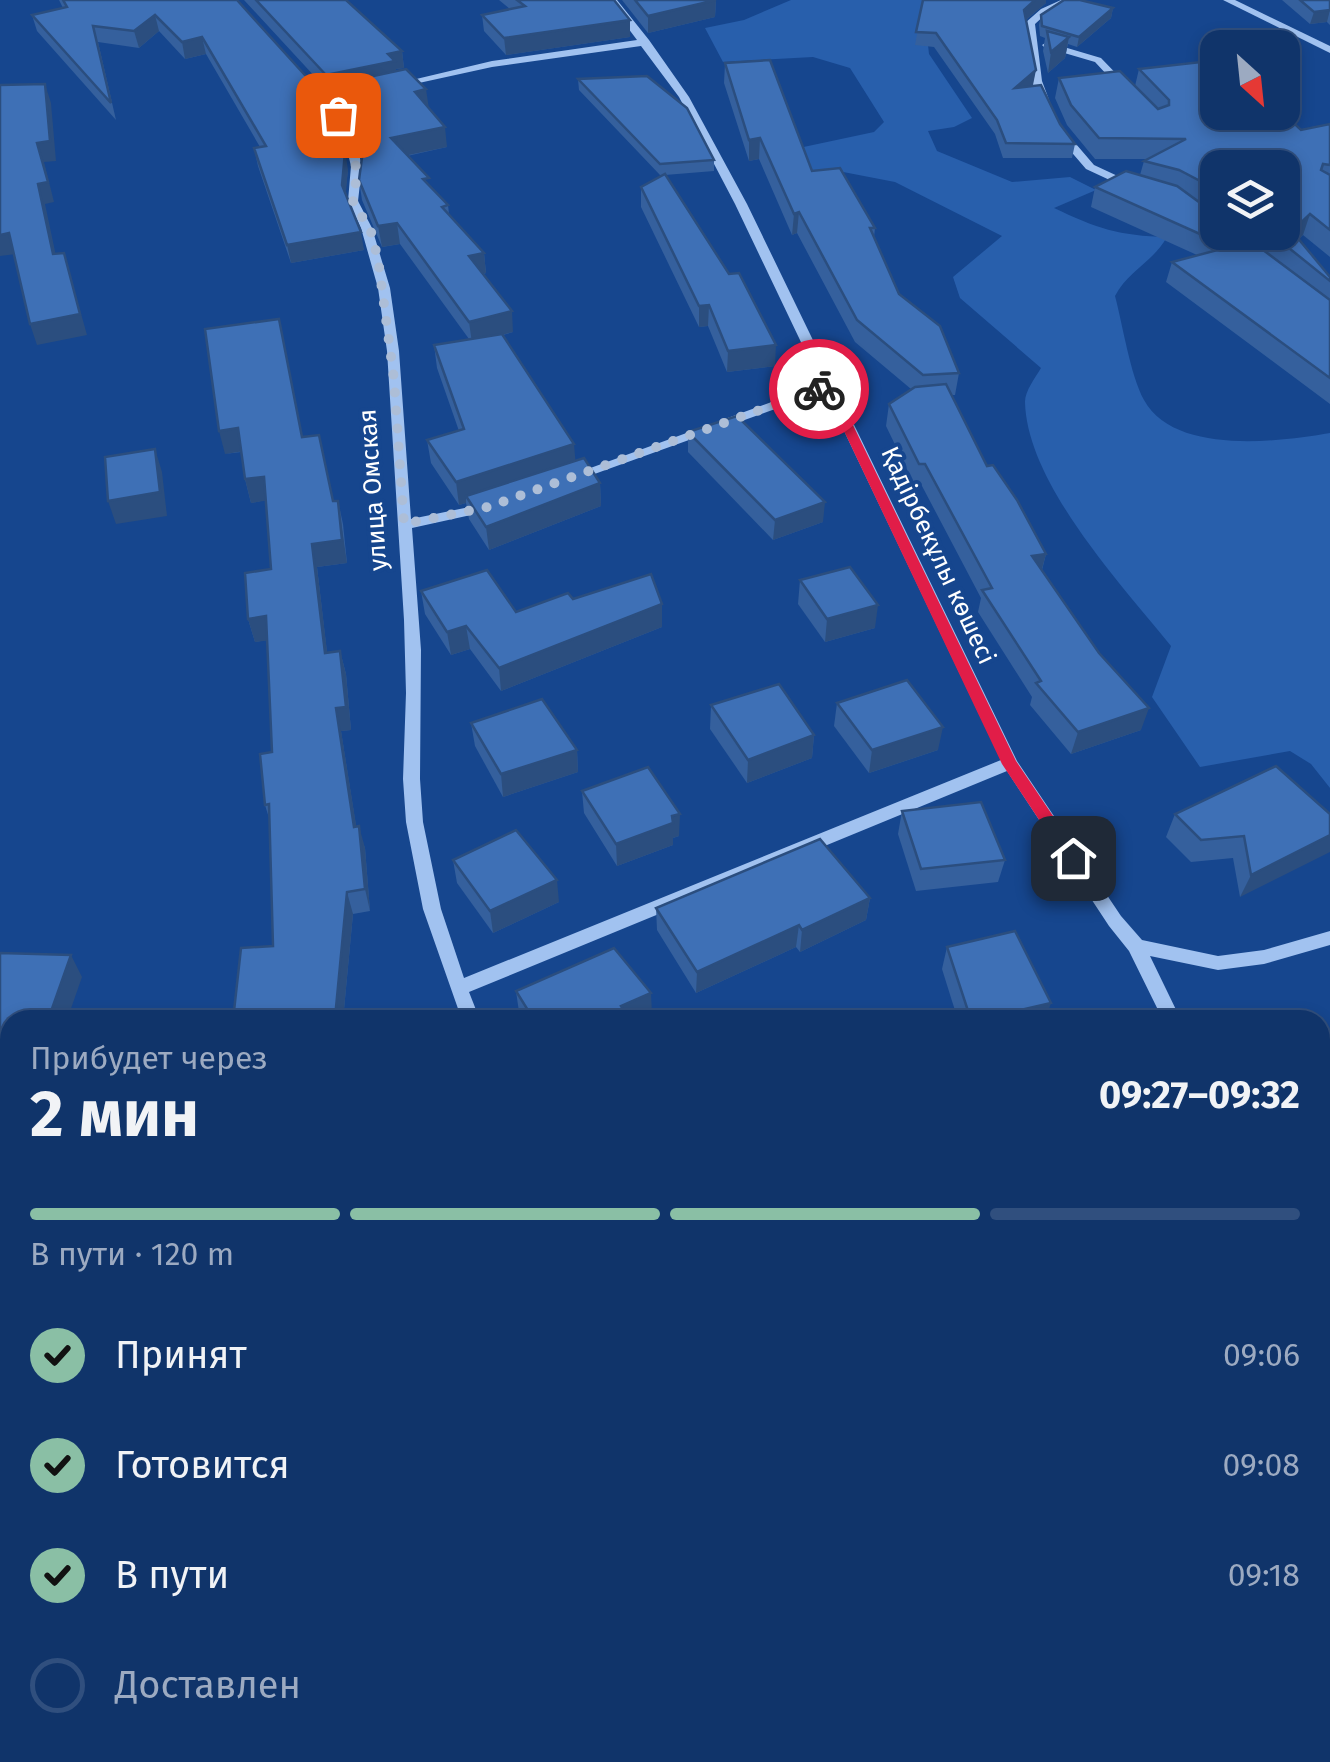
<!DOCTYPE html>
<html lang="ru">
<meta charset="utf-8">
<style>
:root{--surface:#10346a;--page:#1e3f72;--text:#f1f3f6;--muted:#9caac1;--line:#304f7e;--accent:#8abfa5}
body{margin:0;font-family:"Fira Sans",sans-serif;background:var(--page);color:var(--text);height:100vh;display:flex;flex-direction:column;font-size:38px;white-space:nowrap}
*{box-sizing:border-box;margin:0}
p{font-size:32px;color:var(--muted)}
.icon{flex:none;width:55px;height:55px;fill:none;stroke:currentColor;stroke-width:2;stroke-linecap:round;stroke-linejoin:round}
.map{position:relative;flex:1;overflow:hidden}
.side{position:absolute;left:0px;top:1010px;width:1330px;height:752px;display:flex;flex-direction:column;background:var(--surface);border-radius:30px 30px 0 0;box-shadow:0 5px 15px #0003,0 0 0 2px var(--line)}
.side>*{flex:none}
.needle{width:65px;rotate:153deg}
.buttons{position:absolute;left:1200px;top:30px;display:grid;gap:20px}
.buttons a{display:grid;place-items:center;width:100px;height:100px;border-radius:20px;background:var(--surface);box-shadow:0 5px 15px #0003,0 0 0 2px var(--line);font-size:50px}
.pin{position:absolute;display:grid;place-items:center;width:85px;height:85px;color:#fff;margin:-42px;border-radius:20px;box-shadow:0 5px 15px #0006}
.courier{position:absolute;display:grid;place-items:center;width:100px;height:100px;margin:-50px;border:8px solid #e11d48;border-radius:50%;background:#fff;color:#222;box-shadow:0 2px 12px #0007}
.summary em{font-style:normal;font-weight:700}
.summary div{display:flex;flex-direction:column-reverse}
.summary{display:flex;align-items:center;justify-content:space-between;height:170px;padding:0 30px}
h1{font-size:65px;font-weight:700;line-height:75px}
.bar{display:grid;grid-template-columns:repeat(4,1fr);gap:15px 10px;align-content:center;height:120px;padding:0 30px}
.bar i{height:12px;border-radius:8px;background:var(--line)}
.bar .current{background:var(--accent)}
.bar p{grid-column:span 4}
ol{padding:0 30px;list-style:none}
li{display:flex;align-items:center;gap:30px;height:110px}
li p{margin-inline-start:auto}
li .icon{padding:10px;border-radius:50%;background:var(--accent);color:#111;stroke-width:4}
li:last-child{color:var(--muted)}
li i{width:55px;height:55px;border:5px solid var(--line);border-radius:50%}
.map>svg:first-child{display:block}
</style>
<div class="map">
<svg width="1330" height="1762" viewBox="0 0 1330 1762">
<rect width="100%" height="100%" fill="#16468e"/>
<!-- green -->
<path fill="#285fac" d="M791 0H954L928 45 929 54 972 118 954 127 928 131 937 151 1012 182 1070 177 1096 190 1054 208C1096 228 1119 236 1167 237 1153 262 1128 271 1115 296 1123 326 1130 374 1144 400 1174 455 1278 442 1330 433V788L1311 764 1290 751 1200 767 1152 697 1171 646C1122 585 1027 484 1025 402 1025 391 1035 378 1041 368L960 298 953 277 1002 236 895 182 838 171 787 175 780 152 874 132 884 122 850 68 813 57 723 62 705 28 744 20Z"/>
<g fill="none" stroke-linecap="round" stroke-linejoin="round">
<!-- minor -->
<g fill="#a1c2f0" fill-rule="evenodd">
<path d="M607 0H617L649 40 689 97 747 204 1017 761 1121 916 1142 940 1218 956 1264 950 1330 931V945L1264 964 1218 970 1150 956 1181 1020H1163L1129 951 1109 926 1007 771 469 992 480 1020H462L423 909 406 822 403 779 406 693 404 620 387 351 378 288 361 228 348 201 351 166 344 138 330 115 306 86 307 84H315L338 110 355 138 362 166 358 201 372 228 390 288 399 351 411 519 489 503 496 507 489 511 412 528 421 650 420 779 423 822 441 909 464 978 1001 760 825 391 575 481 570 482 563 478 821 384 735 204 679 97 641 46 492 67 396 88 391 85 492 61 637 40Z"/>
<path d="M1061 0H1073L1047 13 1035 24 1042 81 1051 105 1046 108C1026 91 1028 48 1025 23L1041 9Z"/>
<path d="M1223 0H1235L1330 46V53Z"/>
<path d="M1047 42 1101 58 1131 89 1122 91 1095 62 1044 47 1042 45Z"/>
<path d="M1056 130H1064L1094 165 1137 185V189H1129L1086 169 1056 134Z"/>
<path d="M10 1233V1253L0 1255V1235Z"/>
<path d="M1320 1311 1328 1314 1330 1318V1353L1322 1350 1320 1345Z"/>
<path d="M1330 1503V1528L1320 1533V1508Z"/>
<rect x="611" y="1752" width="26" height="10"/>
<path d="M887 1752H926L921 1762H883Z"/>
</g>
</g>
<!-- wall -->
<g fill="#35609d" fill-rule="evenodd">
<path d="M59 0H237L348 170 345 194 364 250 291 263 258 166 254 148 260 147 206 54 185 59 159 31 139 48 98 42 116 120 37 31 32 15 63 8Z"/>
<path d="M244 0H346L402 51 404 68 396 69V71L429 108 447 147 407 156 430 186 448 205 449 214 484 253 486 273 483 274 513 332 503 335 575 461 600 483 601 506 489 550 469 519 466 503 459 505 431 463 427 440 459 431 437 368 434 345 469 339 400 244 382 247 362 200 359 180 363 150 362 143 339 104 337 90 329 92Z"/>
<path d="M499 0H614L630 20V37L506 55 484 31 482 15 510 9Z"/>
<path d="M622 0H716L715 17 648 33Z"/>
<path d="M921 0H1046V3L1026 20 1033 85 1031 86 1075 144 1072 158H1003L995 134 934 47 915 45 923 2Z"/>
<path d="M1282 0H1330V25L1327 22 1310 24Z"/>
<path d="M1113 8 1111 18 1077 47 1068 44 1065 58 1048 73 1043 51 1045 38 1040 36 1039 25 1041 15Z"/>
<path d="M725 63 812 171 875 228 874 237 899 294 959 373 955 395H951L987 466 1046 554 1042 570 1141 730 1071 754 1030 705 1032 697 978 612 981 598 922 486H915L886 426 889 404 911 389 855 342 797 233 792 235 759 159 749 161 724 83Z"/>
<path d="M1139 69 1218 112 1301 130 1330 124V257L1303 235 1299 239 1330 277V404L1166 282 1172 262 1197 255 1091 207 1095 187 1140 175 1144 161 1147 159H1095L1067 125 1055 98 1059 78 1135 86ZM1218 168 1282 232H1218Z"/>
<path d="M578 79 714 160V171L665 175 775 366 727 372 708 326 699 327 641 207V187L664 175H660L579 90Z"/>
<path d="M688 432 823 522 773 540 688 452Z"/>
<path d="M303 437 333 501H338L343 524 347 563 317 567 327 653 340 651 346 674 351 730 341 731 356 826 365 848 370 911 353 914 343 1020H233L273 946 269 818 265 805 272 752 267 640 255 642 248 619 271 569 266 500 251 503 245 479 241 452 225 454Z"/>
<path d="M800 580 875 628 825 642 798 604Z"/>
<path d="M421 591 516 612 573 599 662 604V627L501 691 470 649 451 655 425 614Z"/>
<path d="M837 703 938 750 869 773 834 726Z"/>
<path d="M711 705 814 735 812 758 747 783 710 729Z"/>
<path d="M471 723 577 750 578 772 503 797 475 746Z"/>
<path d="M582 791 679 836 673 838V845L617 866 584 813Z"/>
<path d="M902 811 1005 860 998 882 916 891 898 834Z"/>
<path d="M1175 814H1330L1240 897 1233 858 1191 862 1166 837Z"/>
<path d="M453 860 559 902 493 933 457 883Z"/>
<path d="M870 898 866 920 800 952 796 947 696 993 657 930 656 908Z"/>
<path d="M947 947 1045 1020H958L942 969Z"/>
<path d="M516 991 652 1014 639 1020H524L519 1012Z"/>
<path d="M1323 1044H1330V1122L1320 1094V1048Z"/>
<path d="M1326 1139H1330V1207L1320 1181V1147Z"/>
<path d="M10 1426V1550L5 1551 0 1547V1427Z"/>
</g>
<!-- shaded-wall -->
<g fill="#2b4e7f">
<path d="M716 0 715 17 648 33V16Z"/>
<path d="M1035 0H1046V3L1021 24 1024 10Z"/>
<path d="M1113 8 1111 18 1077 47 1079 37Z"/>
<path d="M1330 10 1327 22 1310 24 1314 12Z"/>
<path d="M155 15 159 31 139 48 134 31Z"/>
<path d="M630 20V37L506 55 504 38Z"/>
<path d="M202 37 206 54 185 59 182 42Z"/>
<path d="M1069 37 1065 58 1048 73 1051 52Z"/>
<path d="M402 51 404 68 396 69 397 77 336 84 337 90 329 92 326 75 388 54Z"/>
<path d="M1036 70 1033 85 1013 102 1015 88Z"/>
<path d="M45 84 51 103 56 161 44 162 54 202 45 204 60 275 53 254 38 184 37 143Z"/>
<path d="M426 89 429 109 415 92Z"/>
<path d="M445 127 447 147 394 158 391 138Z"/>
<path d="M342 131 348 170 345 202 342 185Z"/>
<path d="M760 138 759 159 749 161V140Z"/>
<path d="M799 212 797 233 792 235 794 214Z"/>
<path d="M1310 214 1303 235 1289 248 1292 231Z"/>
<path d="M397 223 400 244 382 247 378 226Z"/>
<path d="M361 232 364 250 291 263 287 245Z"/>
<path d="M9 233 16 254 0 256V235Z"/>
<path d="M64 253 87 335 37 345 30 324Z"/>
<path d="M484 253 486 273 471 277 469 256Z"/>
<path d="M709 305 708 326 699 327V306Z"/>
<path d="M512 311 513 332 472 343 469 322Z"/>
<path d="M776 345 775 366 727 372 728 351Z"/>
<path d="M238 428 244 451 225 454 219 431Z"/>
<path d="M574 444 576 467 466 496V503L459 505 456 482Z"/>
<path d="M155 449 162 472 167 516 116 524 108 501Z"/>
<path d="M264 477 270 500 251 503 245 479Z"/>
<path d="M600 483 601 506 489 550 486 527Z"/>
<path d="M338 501 347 563 317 567 330 676 325 653 312 544Z"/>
<path d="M825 502 823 522 773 540 775 520Z"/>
<path d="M1046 554 1040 576 1032 556Z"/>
<path d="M662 604V627L501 691 499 668Z"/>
<path d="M878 605 875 628 825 642 827 619Z"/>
<path d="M266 616 272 640 255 642 248 619Z"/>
<path d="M466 626 470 649 451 655 447 632Z"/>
<path d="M340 651 346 674 351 730 341 731 360 849 354 827 336 708Z"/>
<path d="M1149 708 1141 730 1071 754 1078 732Z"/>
<path d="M943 727 938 750 869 773 872 750Z"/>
<path d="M814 735 812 758 747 783 748 760Z"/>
<path d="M577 750 578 772 503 797 501 774Z"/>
<path d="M680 814 679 836 673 838V845L617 866 616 844Z"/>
<path d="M359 826 365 848 370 911 365 889Z"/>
<path d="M1330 835V852L1240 897 1251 875Z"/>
<path d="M557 880 559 902 493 933 490 911Z"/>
<path d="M347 892 353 914 343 1020H335Z"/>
<path d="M870 898 866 920 800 952 802 930Z"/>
<path d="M799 925 796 947 696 993 697 972Z"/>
<path d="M71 955 82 977 67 1020H48Z"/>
<path d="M651 993 652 1014 639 1020H622L621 1006Z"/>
<path d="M1051 1003 1045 1020H978Z"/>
<path d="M10 1110V1155L0 1172V1128Z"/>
<path d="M0 1275 4 1280 0 1323Z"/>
</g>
<!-- building -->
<g fill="#3e70b6" stroke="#2b4e7f" stroke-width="2.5">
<path d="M63 0H237L322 94 342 131 345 152 342 185 361 232 287 245 254 148 266 146 202 37 182 42 155 15 134 31 93 26 111 103 32 15 67 7Z"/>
<path d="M256 0H346L402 51 388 54 395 61 326 75Z"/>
<path d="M517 0H614L630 20 504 38 482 15 525 6Z"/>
<path d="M635 0H716L648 16Z"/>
<path d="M923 0H1035L1024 10 1036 70 1015 88 1041 85 1060 124 1075 144 1006 143 997 120 936 33 916 32Z"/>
<path d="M1064 0H1080L1113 8 1079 37 1042 26 1041 15Z"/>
<path d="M1300 0H1330V10L1314 12Z"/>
<path d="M1047 31 1069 37 1051 52Z"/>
<path d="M770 60 812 171 840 168 875 228H870L899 294 940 326 959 373 923 375 857 320 799 212 794 214 760 138 749 140 725 63Z"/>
<path d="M1210 61 1218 68V112H1282L1301 130 1330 124V165L1323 164 1321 170 1330 175V230L1310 214 1292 231 1330 277V281L1269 232H1282V168H1218V193L1202 182 1179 170 1144 161 1186 139 1099 138 1071 105 1059 78 1120 71 1158 109 1169 105V100L1139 69Z"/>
<path d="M406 69 426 89 415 92 445 127 391 138 429 178 423 179 448 205 442 207 484 253 469 256 512 311 469 322 397 223 378 226 359 180 363 150 360 125 336 84Z"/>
<path d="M647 76 687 108 714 160 660 164 578 79Z"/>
<path d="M45 84 50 141 37 143 48 182 38 184 53 254 64 253 80 314 30 324 9 233 0 235V85Z"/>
<path d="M1126 171 1177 186 1218 216V232H1239L1330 300V378L1172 262 1229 247 1095 187Z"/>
<path d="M665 174 729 274 739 273 776 345 728 351 709 305 699 306 641 187Z"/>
<path d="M279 319 302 437 319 435 333 501H338L342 540 312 544 325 653 340 651 346 707 336 708 354 827 359 826 365 889 347 892 335 1018 298 1020H233L241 948 273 946 269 804 265 805 260 754 272 752 266 616 248 619 245 573 271 569 264 477 245 479 238 428 219 431 205 329Z"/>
<path d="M502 334 574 444 456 482 427 440 464 429 434 345Z"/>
<path d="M946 384 987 466 993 465 1017 500 1046 554 1032 556 1099 653 1149 708 1078 732 1036 683 1041 681 982 590 992 588 925 464H919L889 404 915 387Z"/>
<path d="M737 416 825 502 775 520 688 432Z"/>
<path d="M155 449 160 492 108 501 105 457Z"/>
<path d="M584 458 600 483 486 527 466 496Z"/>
<path d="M850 567 878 605 827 619 800 580Z"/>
<path d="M487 570 516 612 568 593 573 599 651 574 662 604 499 668 466 626 447 632 421 591Z"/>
<path d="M907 680 943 727 872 750 837 703Z"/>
<path d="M779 684 814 735 748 760 711 705Z"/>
<path d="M542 699 577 750 501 774 471 723Z"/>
<path d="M1276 766 1330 814V835L1251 875 1244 836 1201 840 1175 814Z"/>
<path d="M648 767 680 814 672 816 673 823 616 844 582 791Z"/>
<path d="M981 802 1005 860 921 869 902 811Z"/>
<path d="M516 830 557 880 490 911 453 860Z"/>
<path d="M820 839 870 898 802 930 799 925 697 972 656 908Z"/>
<path d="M1015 931 1051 1003 978 1020H971L947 947Z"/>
<path d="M614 948 651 993 621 1006 629 1019 626 1020H534L516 991Z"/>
<path d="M0 953 71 955 48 1020H10V1110L0 1128Z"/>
<path d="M1323 1044H1330V1064Z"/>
<path d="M10 1426V1535L0 1536V1427Z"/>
<path d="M1330 1581V1706L1320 1711V1586Z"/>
<path d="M994 1752H1008L1014 1762H981Z"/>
</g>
<!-- route -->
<path fill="#e11d48" d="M828 382 834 386 1016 761 1078 853V862H1067L1002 764 825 391 813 389Z"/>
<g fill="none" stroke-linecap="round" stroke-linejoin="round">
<!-- done -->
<path stroke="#adbed7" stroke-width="10" stroke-dasharray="0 18" d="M338 115C355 145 360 168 353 201L371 232 378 259 394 379 404 524 488 507 819 389"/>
</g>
<g text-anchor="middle" stroke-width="8" stroke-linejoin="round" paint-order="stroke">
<!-- far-street labels -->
<g font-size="25" fill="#fff" stroke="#16468e">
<text transform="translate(372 490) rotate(-94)" y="9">улица Омская</text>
<text transform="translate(939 555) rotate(65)" y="9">Қадірбекұлы көшесі</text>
</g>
</g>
</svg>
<div class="buttons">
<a><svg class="needle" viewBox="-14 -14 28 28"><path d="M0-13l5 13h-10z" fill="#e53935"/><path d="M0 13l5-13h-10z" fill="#9caac1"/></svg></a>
<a><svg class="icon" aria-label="layers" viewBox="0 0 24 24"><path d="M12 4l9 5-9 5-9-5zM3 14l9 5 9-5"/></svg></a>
</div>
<div class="pin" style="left:338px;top:115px;background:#ea580c"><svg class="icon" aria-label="bag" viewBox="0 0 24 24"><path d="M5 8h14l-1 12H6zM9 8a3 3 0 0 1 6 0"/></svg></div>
<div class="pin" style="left:1073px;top:858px;background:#1f2937"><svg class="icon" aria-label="home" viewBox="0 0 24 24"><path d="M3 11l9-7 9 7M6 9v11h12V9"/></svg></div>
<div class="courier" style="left:819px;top:389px"><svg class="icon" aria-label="bike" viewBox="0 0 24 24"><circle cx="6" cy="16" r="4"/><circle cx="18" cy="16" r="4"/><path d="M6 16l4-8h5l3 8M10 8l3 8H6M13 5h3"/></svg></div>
<section class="side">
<div class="summary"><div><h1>2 мин</h1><p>Прибудет через</p></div><em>09:27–09:32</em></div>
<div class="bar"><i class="current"></i><i class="current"></i><i class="current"></i><i></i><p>В пути · 120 m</p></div>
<ol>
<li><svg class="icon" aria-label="check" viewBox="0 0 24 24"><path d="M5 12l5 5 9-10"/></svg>Принят<p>09:06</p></li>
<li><svg class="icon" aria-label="check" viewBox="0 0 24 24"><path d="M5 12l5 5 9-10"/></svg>Готовится<p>09:08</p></li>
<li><svg class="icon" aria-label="check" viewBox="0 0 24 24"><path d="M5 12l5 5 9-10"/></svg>В пути<p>09:18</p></li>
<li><i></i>Доставлен</li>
</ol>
</section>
</div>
